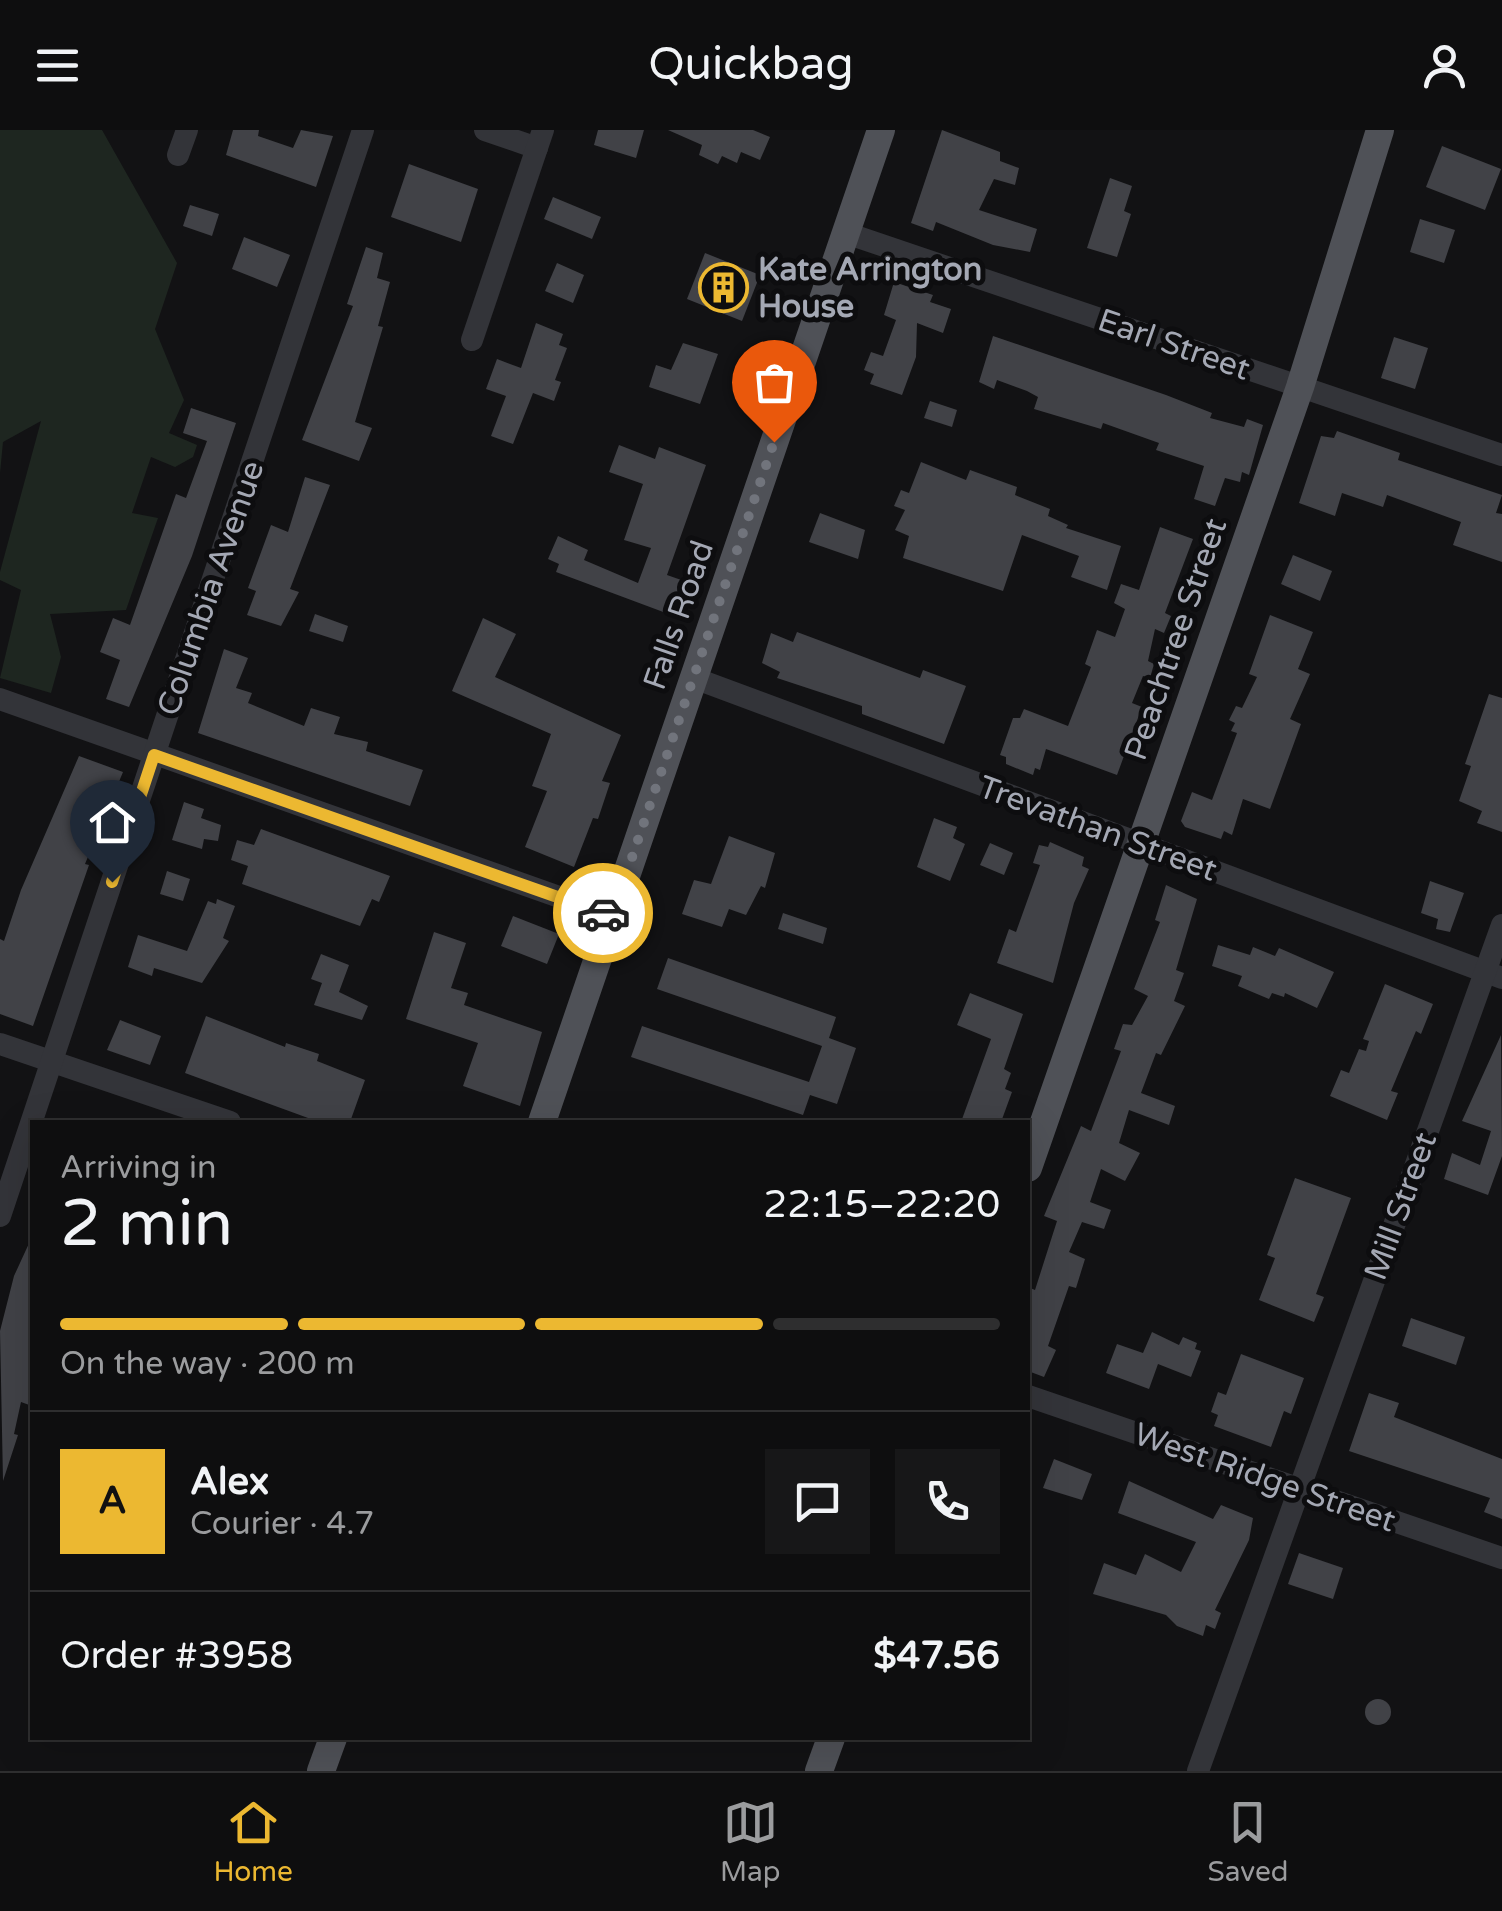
<!DOCTYPE html>
<meta charset="utf-8">
<style>
:root{--surface:#0e0e0f;--page:#171718;--text:#f1f3f6;--muted:#9b9c9e;--line:#2e2e2f;--accent:#ecb831}
body{margin:0;font-family:"Varela Round",sans-serif;background:var(--page);color:var(--text);height:100vh;display:flex;flex-direction:column;font-size:38px;white-space:nowrap}
*{box-sizing:border-box;margin:0}
p{font-size:32px;color:var(--muted)}
.icon{flex:none;width:55px;height:55px;fill:none;stroke:currentColor;stroke-width:2;stroke-linecap:round;stroke-linejoin:round}
.map{position:relative;flex:1;overflow:hidden}
.panel{position:absolute;left:30px;top:990px;width:1000px;height:620px;display:flex;flex-direction:column;background:var(--surface);border-radius:0px;box-shadow:0 10px 40px #0002,0 0 0 2px var(--line)}
.panel>*{flex:none}
.pin{position:absolute;display:grid;place-items:center;width:85px;height:85px;color:#fff;margin:-102px -42px;border-radius:50% 50% 50% 0;rotate:-45deg;box-shadow:0 0 10px #0007}
.pin .icon{rotate:45deg}
.courier{position:absolute;display:grid;place-items:center;width:100px;height:100px;margin:-50px;border:8px solid #ecb831;border-radius:50%;background:#fff;color:#222;box-shadow:0 2px 12px #0007}
.headline em{font-style:normal;font-weight:600}
.headline div{display:flex;flex-direction:column-reverse}
.headline{display:flex;align-items:center;justify-content:space-between;height:170px;padding:0 30px}
h1{font-size:65px;font-weight:600;line-height:75px}
.bar{display:grid;grid-template-columns:repeat(4,1fr);gap:15px 10px;align-content:center;height:120px;padding:0 30px}
.bar i{height:12px;border-radius:8px;background:var(--line)}
.bar .on{background:var(--accent)}
.bar p{grid-column:span 4}
.line{display:flex;align-items:center;gap:25px;padding:0 30px;border-top:2px solid var(--line)}
.line div{flex:1}
.round{display:grid;place-items:center;flex:none;width:105px;height:105px;border-radius:0px;background:var(--page)}
header{display:flex;justify-content:space-between;align-items:center;height:130px;padding:0 30px;background:var(--surface);font-size:45px;font-weight:600}
.tabs{display:flex;justify-content:space-around;align-items:center;height:140px;border-top:2px solid var(--line);background:var(--surface);font-size:28px;color:var(--muted)}
.tabs a{display:grid;justify-items:center;gap:5px}
.tabs .on{color:var(--accent)}
.map>svg:first-child{display:block}
</style>
<header><svg class="icon" aria-label="menu" viewBox="0 0 24 24"><path d="M4 6h16M4 12h16M4 18h16"/></svg>Quickbag<svg class="icon" aria-label="person" viewBox="0 0 24 24"><circle cx="12" cy="8" r="4"/><path d="M4 21q1-7 8-7t8 7"/></svg></header>
<div class="map">
<svg width="1502" height="1641" viewBox="0 0 1502 1641">
<rect width="100%" height="100%" fill="#121214"/>
<!-- green -->
<path fill="#1e2620" d="M0 0H102L177 133 155 199 184 270 169 303 197 315 193 327 175 337 151 327 132 383 158 388 126 480 50 484 61 527 51 563 0 548 21 460 0 450V442L41 291 3 312 0 343Z"/>
<!-- building -->
<g fill="#414247">
<path d="M233 0H259L258 6 293 18 301 0 333 6 316 57 226 25Z"/>
<path d="M598 0H644L636 28 594 15Z"/>
<path d="M668 0H753L770 7 760 30 741 22 737 33 722 26 718 34 699 25 702 15Z"/>
<path d="M942 0 1000 22V31L1019 38 1015 55 994 49 979 80 1037 99 1030 122 993 115 936 92 933 101 911 93Z"/>
<path d="M1442 16 1501 39 1485 80 1426 57Z"/>
<path d="M409 34 478 59 461 112 391 87Z"/>
<path d="M1110 48 1132 56 1124 81 1131 84 1117 127 1087 118Z"/>
<path d="M553 67 601 87 592 109 544 89Z"/>
<path d="M190 75 219 84 212 106 183 96Z"/>
<path d="M1420 89 1455 100 1444 133 1410 122Z"/>
<path d="M244 107 290 125 277 157 232 139Z"/>
<path d="M366 117 383 123 377 148 390 152 378 196 383 197 355 292 372 298 359 331 302 310 353 176 347 174Z"/>
<path d="M705 123 760 145 742 191 687 169Z"/>
<path d="M557 133 584 145 573 173 545 161Z"/>
<path d="M894 152 933 165 930 172 951 179 943 203 917 193 916 227 902 265 870 254 874 244 864 240 871 222 883 226 896 190 884 185Z"/>
<path d="M536 193 563 204 559 215 567 218 555 250 561 252 554 271 533 263 513 314 491 306 506 266 486 259 497 229 521 238Z"/>
<path d="M993 206 1166 265 1212 283 1210 288 1244 297 1247 289 1263 295 1249 345 1242 342 1240 352 1225 348 1215 376 1194 369 1204 336 1156 320 1159 313 1103 293 1101 299 1034 279 1038 267 1027 261 997 250 994 259 979 252Z"/>
<path d="M1394 207 1428 218 1415 259 1381 248Z"/>
<path d="M683 213 718 224 700 274 649 257 656 235 671 240Z"/>
<path d="M930 271 957 280 952 297 924 288Z"/>
<path d="M191 278 236 293 192 426 129 577 106 569 120 530 100 522 113 488 130 495 176 364 186 368 207 311 183 303Z"/>
<path d="M1337 301 1400 323 1398 330 1502 365 1496 383 1502 384V432L1453 415 1461 392 1387 365 1383 377 1342 363 1335 386 1299 373 1321 306 1334 308Z"/>
<path d="M619 315 655 329 659 317 706 335 667 445 687 452 674 486 556 442 559 434 548 429 558 406 588 420 584 430 638 453 651 418 624 410 643 354 609 342Z"/>
<path d="M921 332 966 350 970 340 1017 357 1015 365 1050 379 1048 386 1068 395 1066 398 1121 416 1107 460 1071 447 1079 426 1022 405 1003 461 903 428 909 406 895 400 905 380 894 376 901 360 909 363Z"/>
<path d="M305 347 330 355 290 459 299 462 281 496 247 485 256 461 248 458 271 395 288 402Z"/>
<path d="M820 383 865 400 858 429 809 412Z"/>
<path d="M1160 397 1193 409 1165 483 1171 486 1164 503 1155 499 1148 531 1154 534 1150 548 1143 546 1132 573 1142 577 1117 645 1046 619 1040 640 1035 638 1033 645 1006 634V627L1000 625 1013 588H1020L1024 579 1068 596 1091 537 1085 534 1097 500 1115 507 1125 479 1114 473 1121 454 1139 460Z"/>
<path d="M1293 425 1332 441 1320 471 1281 454Z"/>
<path d="M315 484 348 496 343 512 309 501Z"/>
<path d="M1270 485 1313 502 1298 539 1310 544 1290 589 1301 594 1270 679 1243 669 1232 705 1224 701 1221 709 1185 697 1181 691 1192 662 1212 670 1237 603 1231 601 1235 593 1229 590 1236 576 1242 578 1257 547 1249 544Z"/>
<path d="M483 488 516 504 495 547 621 605 602 651 610 653 598 689 593 688 574 737 525 717 547 661 532 656 551 604 452 561Z"/>
<path d="M797 502 920 548 923 540 966 556 944 614 862 584V576L777 548 780 542 762 533 771 503 793 512Z"/>
<path d="M224 519 248 528 236 558 252 563 248 573 304 596 311 578 340 587 334 604 368 612 366 621 423 640 410 676 198 603Z"/>
<path d="M1489 564 1502 568V702L1477 693 1482 681 1459 671 1471 636 1465 634Z"/>
<path d="M79 626 123 642 85 734 89 735 33 896 0 884V809L4 811 21 760Z"/>
<path d="M184 672 204 679 201 688 221 695 218 711 204 709 202 719 172 710Z"/>
<path d="M934 688 957 697 953 708 965 714 950 751 917 737Z"/>
<path d="M261 699 390 746 379 772 372 769 360 796 242 754 248 736 231 730 237 710 254 715Z"/>
<path d="M729 706 775 723 765 758 761 756 746 785 729 779 722 797 682 784 694 750 711 754Z"/>
<path d="M1050 712 1084 727 1082 736 1089 739 1074 773 1053 853 997 833 1009 799 1016 802 1040 735 1033 733 1039 715 1048 717Z"/>
<path d="M990 713 1013 723 1004 745 980 735Z"/>
<path d="M167 741 190 749 183 771 160 764Z"/>
<path d="M1430 751 1464 763 1450 802 1436 799 1438 789 1421 783Z"/>
<path d="M1166 755 1197 769 1176 840 1184 843 1174 871 1185 876 1161 925 1156 923 1141 963 1175 976 1169 995 1129 980 1119 1013 1140 1023 1125 1051 1101 1039 1090 1072 1111 1080 1104 1099 1082 1092 1069 1122 1085 1129 1076 1158 1069 1156 1048 1216 1056 1220 1044 1247 1028 1241V1157L1035 1160 1057 1091 1044 1086 1081 996 1091 1001 1121 921 1114 919 1123 894 1132 895 1148 866 1134 859 1160 792 1155 790Z"/>
<path d="M217 769 235 776 223 808 229 811 202 853 154 838 152 846 128 837 138 805 187 821 208 771 216 774Z"/>
<path d="M783 783 827 798 823 814 778 799Z"/>
<path d="M513 786 559 804 547 834 501 816Z"/>
<path d="M434 802 466 813 451 858 468 863 464 875 542 902 520 976 463 956 478 913 406 889Z"/>
<path d="M1218 815 1250 825 1253 817 1275 826 1279 818 1334 842 1317 878 1285 863 1284 867 1272 863 1269 869 1238 856 1242 846 1212 836Z"/>
<path d="M321 824 349 835 339 862 368 876 362 890 314 875 322 853 311 849Z"/>
<path d="M668 828 836 887 829 908 856 918 837 974 810 965 803 985 631 927 642 896 809 952 822 916 657 859Z"/>
<path d="M1385 854 1433 874 1421 904 1416 901 1391 961 1398 963 1387 990 1330 966 1341 940 1349 943 1359 919 1366 921 1369 911 1363 909Z"/>
<path d="M970 863 1023 884 1004 939 1011 943 1005 959 1012 962 1001 992H961L991 909 957 895Z"/>
<path d="M206 886 285 917 286 913 319 924 317 931 365 950 350 992H319L185 943Z"/>
<path d="M120 890 161 906 150 935 107 920Z"/>
<path d="M1501 905 1502 1026 1488 1065 1444 1049 1452 1023 1480 1035 1491 1001 1462 991Z"/>
<path d="M1295 1048 1351 1068 1316 1164 1324 1167 1314 1192 1259 1170 1275 1128 1267 1125Z"/>
<path d="M31 1109 32 1276 21 1272 14 1304 18 1305 3 1351 0 1201 14 1146Z"/>
<path d="M1411 1188 1465 1207 1456 1235 1402 1216Z"/>
<path d="M1152 1202 1179 1215 1183 1207 1197 1213 1195 1219 1201 1221 1191 1247 1158 1234 1149 1259 1106 1243 1117 1214 1143 1223Z"/>
<path d="M1241 1224 1304 1248 1291 1284 1284 1281 1271 1317 1214 1296 1218 1285 1211 1282 1218 1262 1226 1265Z"/>
<path d="M1369 1263 1399 1273 1394 1287 1502 1329V1389L1484 1382 1490 1368 1349 1321Z"/>
<path d="M1054 1329 1092 1344 1082 1370 1043 1358Z"/>
<path d="M1129 1351 1213 1389 1221 1375 1253 1388 1249 1410 1215 1480 1221 1483 1215 1499 1206 1495 1203 1506 1177 1496 1166 1485 1093 1464 1104 1433 1136 1445 1145 1424 1181 1442 1196 1412 1118 1383Z"/>
<path d="M1299 1423 1343 1438 1333 1469 1288 1454Z"/>
<circle cx="1378" cy="1582" r="13"/>
</g>
<g fill="none" stroke-linecap="round" stroke-linejoin="round">
<!-- minor -->
<g stroke="#333439" stroke-width="22">
<path d="M485 0 537 18"/>
<path d="M178 25 187 0"/>
<path d="M846 103 1502 325"/>
<path d="M472 210 543 0"/>
<path d="M694 548 1502 848"/>
<path d="M0 569 613 786"/>
<path d="M0 914 230 992"/>
<path d="M0 1086 363 0"/>
<path d="M1028 1266 1502 1428"/>
<path d="M1198 1641 1502 795"/>
</g>
<!-- major -->
<g stroke="#4f5157" stroke-width="28">
<path d="M542 992 881 0"/>
<path d="M1028 1038 1300 257 1380 0"/>
<path d="M321 1641 333 1608"/>
<path d="M819 1641 831 1608"/>
</g>
</g>
<g fill="none" stroke-linecap="round" stroke-linejoin="round">
<!-- done -->
<path stroke="#71747c" stroke-width="10" stroke-dasharray="0 18" d="M603 783 612 786 774 312"/>
<!-- route -->
<path stroke="#ecb831" stroke-width="12" d="M112 752 154 625 603 783"/>
</g>
<!-- icons -->
<defs>
<symbol id="building-ring" viewBox="-11 -11 22 22"><circle r="9.5" fill="#0d0d0f" stroke="#ecb831" stroke-width="1.5"/><path d="M-4-6H4V6H1V3H-1V6H-4ZM-2.5-4.3h1.7v1.8h-1.7ZM.8-4.3h1.7v1.8H.8ZM-2.5-1h1.7V.8h-1.7ZM.8-1h1.7V.8H.8Z" fill="#ecb831"/></symbol>
</defs>
<g fill-rule="evenodd">
<use href="#building-ring" x="696" y="130" width="55" height="55"/>
</g>
<g text-anchor="middle" stroke-width="10" stroke-linejoin="round" paint-order="stroke">
<!-- poi labels -->
<g font-size="32" font-weight="bold" fill="#a4a8b4" stroke="#0d0d0f" text-anchor="start">
<text x="758" y="150">Kate Arrington<tspan x="758" dy="37">House</tspan></text>
</g>
<!-- street labels -->
<g font-size="32" fill="#a4a8b4" stroke="#0d0d0f">
<text transform="translate(1174 214) rotate(19)" y="11">Earl Street</text>
<text transform="translate(210 458) rotate(-71)" y="11">Columbia Avenue</text>
<text transform="translate(678 485) rotate(-71)" y="11">Falls Road</text>
<text transform="translate(1175 509) rotate(-71)" y="11">Peachtree Street</text>
<text transform="translate(1098 698) rotate(20)" y="11">Trevathan Street</text>
<text transform="translate(1400 1076) rotate(-70)" y="11">Mill Street</text>
<text transform="translate(1265 1347) rotate(19)" y="11">West Ridge Street</text>
</g>
</g>
</svg>
<div class="pin" style="left:774px;top:312px;background:#ea580c"><svg class="icon" aria-label="bag" viewBox="0 0 24 24"><path d="M5 8h14l-1 12H6zM9 8a3 3 0 0 1 6 0"/></svg></div>
<div class="pin" style="left:112px;top:752px;background:#1f2937"><svg class="icon" aria-label="home" viewBox="0 0 24 24"><path d="M3 11l9-7 9 7M6 9v11h12V9"/></svg></div>
<div class="courier" style="left:603px;top:783px"><svg class="icon" aria-label="car" viewBox="0 0 24 24"><path d="M5 17H2v-5l4-1 3-4h7l3 4 3 1v5h-3M9 17h6M6 11h13"/><circle cx="7" cy="17" r="2"/><circle cx="17" cy="17" r="2"/></svg></div>
<section class="panel">
<div class="headline"><div><h1>2 min</h1><p>Arriving in</p></div><em>22:15–22:20</em></div>
<div class="bar"><i class="on"></i><i class="on"></i><i class="on"></i><i></i><p>On the way · 200 m</p></div>
<div class="line" style="height:180px"><b class="round" style="background:var(--accent);color:#111">A</b><div><b>Alex</b><p>Courier · 4.7</p></div><a class="round"><svg class="icon" aria-label="chat" viewBox="0 0 24 24"><path d="M4 5h16v11H9l-5 4z"/></svg></a><a class="round"><svg class="icon" aria-label="phone" viewBox="0 0 24 24"><path d="M5 4h4l2 5-3 2q2 4 5 5l2-3 5 2v4C11 20 4 13 5 4z"/></svg></a></div>
<div class="line" style="height:130px"><div>Order #3958</div><b>$47.56</b></div>
</section>
</div>
<nav class="tabs">
<a class="on"><svg class="icon" aria-label="home" viewBox="0 0 24 24"><path d="M3 11l9-7 9 7M6 9v11h12V9"/></svg>Home</a>
<a><svg class="icon" aria-label="map" viewBox="0 0 24 24"><path d="M3 6l6-2 6 2 6-2v14l-6 2-6-2-6 2zM9 4v14M15 6v14"/></svg>Map</a>
<a><svg class="icon" aria-label="saved" viewBox="0 0 24 24"><path d="M7 4h10v16l-5-4-5 4z"/></svg>Saved</a>
</nav>
